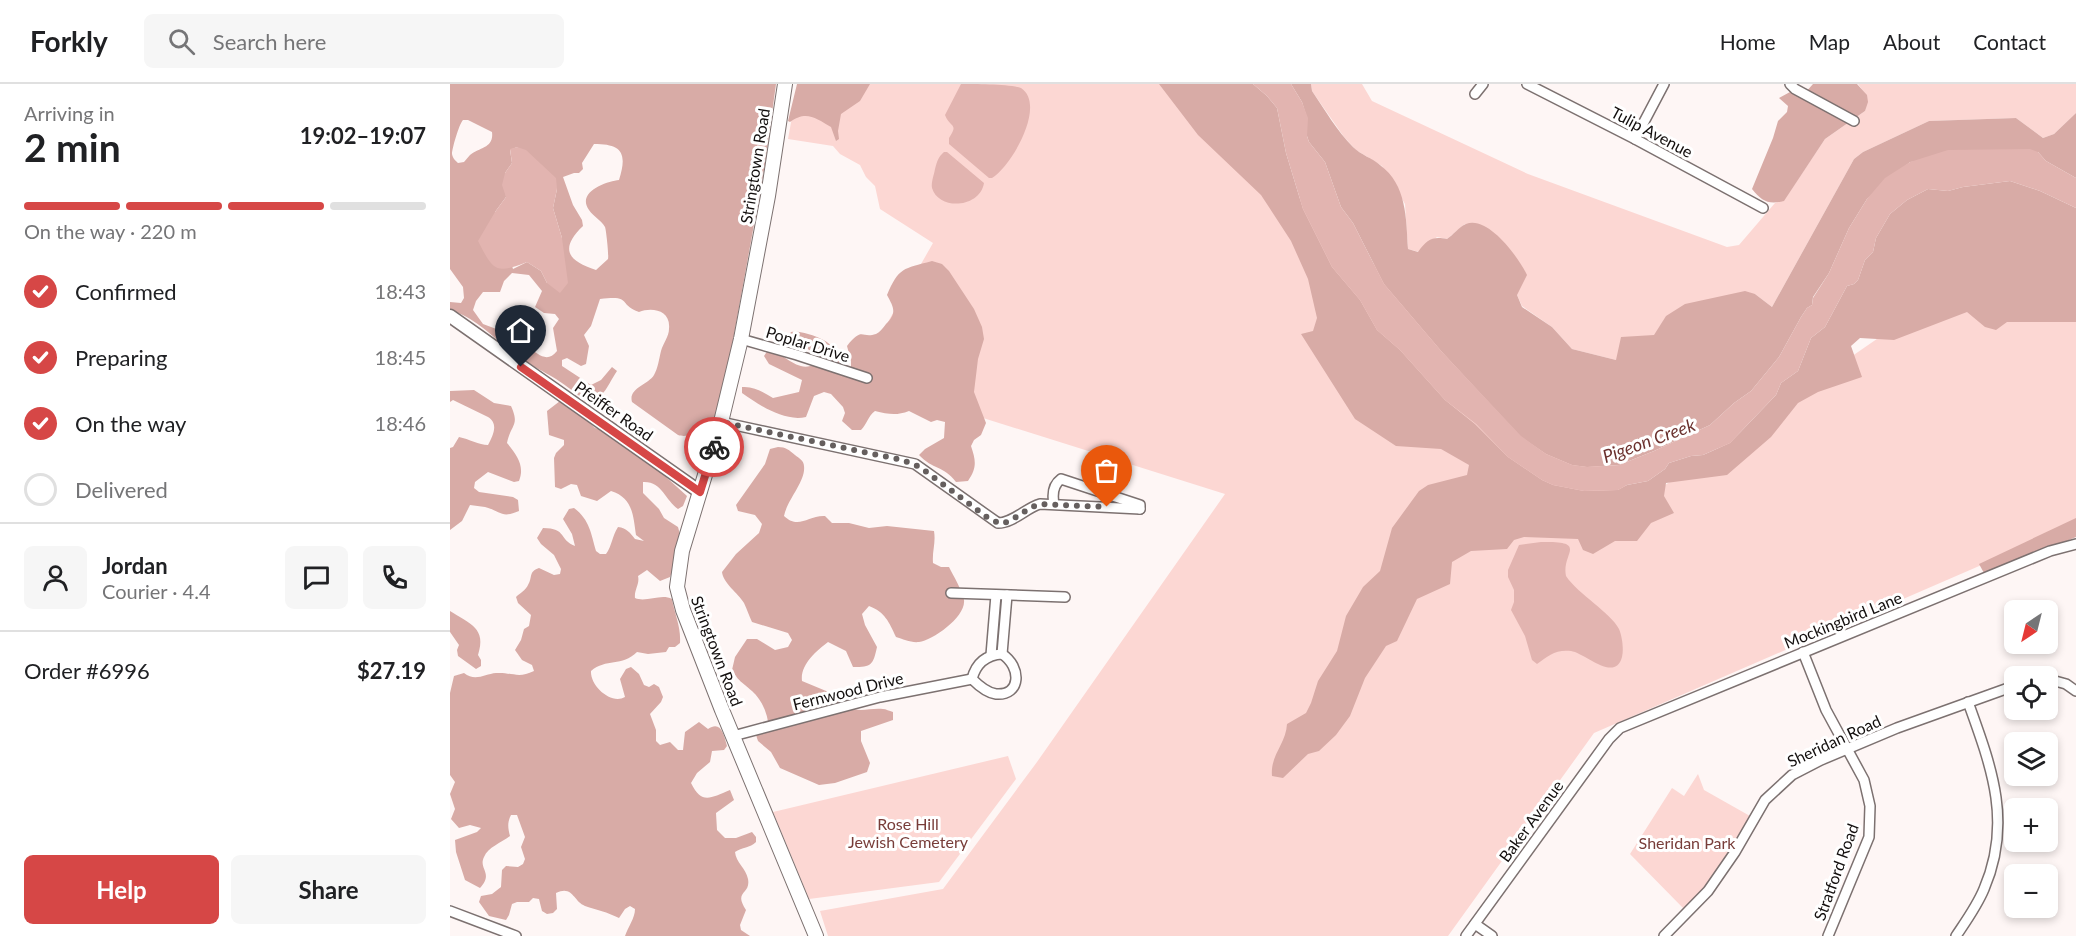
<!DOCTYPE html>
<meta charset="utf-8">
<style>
:root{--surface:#fff;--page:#f6f6f6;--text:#202124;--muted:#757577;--line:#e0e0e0;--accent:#d64746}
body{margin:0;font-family:Lato,sans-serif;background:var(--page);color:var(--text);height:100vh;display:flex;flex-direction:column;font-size:22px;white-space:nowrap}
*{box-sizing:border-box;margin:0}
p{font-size:20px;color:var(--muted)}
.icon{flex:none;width:33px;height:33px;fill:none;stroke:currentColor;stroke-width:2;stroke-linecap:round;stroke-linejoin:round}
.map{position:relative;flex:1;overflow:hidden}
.panel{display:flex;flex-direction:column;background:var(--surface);width:450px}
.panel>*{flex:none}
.needle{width:39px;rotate:215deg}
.controls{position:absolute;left:1554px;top:516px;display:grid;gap:12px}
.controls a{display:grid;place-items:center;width:54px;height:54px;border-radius:9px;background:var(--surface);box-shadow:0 3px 9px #0003;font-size:30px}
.pin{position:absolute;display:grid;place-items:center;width:51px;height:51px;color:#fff;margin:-62px -26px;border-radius:50% 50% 50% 0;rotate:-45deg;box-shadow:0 0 6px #0007}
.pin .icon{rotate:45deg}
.courier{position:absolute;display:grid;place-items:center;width:60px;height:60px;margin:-30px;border:4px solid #d64746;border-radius:50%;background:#fff;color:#222;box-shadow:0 2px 8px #0007}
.headline em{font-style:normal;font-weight:700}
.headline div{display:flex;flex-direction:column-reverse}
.headline{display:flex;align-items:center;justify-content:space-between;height:102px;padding:0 24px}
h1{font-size:39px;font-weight:700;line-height:45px}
.bar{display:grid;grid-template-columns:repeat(4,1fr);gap:9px 6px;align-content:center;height:72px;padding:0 24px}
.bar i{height:8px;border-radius:4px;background:var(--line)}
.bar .on{background:var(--accent)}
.bar p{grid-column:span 4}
.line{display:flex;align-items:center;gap:15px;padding:0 24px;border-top:2px solid var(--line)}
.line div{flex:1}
.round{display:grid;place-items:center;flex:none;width:63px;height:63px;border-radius:9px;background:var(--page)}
ol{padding:0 24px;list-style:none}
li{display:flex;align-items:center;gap:18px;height:66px}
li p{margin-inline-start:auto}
li .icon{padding:6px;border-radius:50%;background:var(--accent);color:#fff;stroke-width:4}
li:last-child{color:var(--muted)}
li i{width:33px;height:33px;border:3px solid var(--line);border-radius:50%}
.primary-button{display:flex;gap:12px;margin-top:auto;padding:12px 24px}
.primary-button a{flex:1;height:69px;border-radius:9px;background:var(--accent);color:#fff;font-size:24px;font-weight:700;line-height:69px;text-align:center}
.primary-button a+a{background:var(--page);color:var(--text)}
header{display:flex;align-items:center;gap:36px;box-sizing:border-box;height:84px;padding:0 30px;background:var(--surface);border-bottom:2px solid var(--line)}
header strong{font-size:28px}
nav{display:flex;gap:33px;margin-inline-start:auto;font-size:21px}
.search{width:420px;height:54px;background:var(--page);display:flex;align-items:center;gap:15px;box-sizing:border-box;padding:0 21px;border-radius:9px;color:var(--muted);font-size:22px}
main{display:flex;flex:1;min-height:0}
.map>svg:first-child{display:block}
</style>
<header>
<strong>Forkly</strong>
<div class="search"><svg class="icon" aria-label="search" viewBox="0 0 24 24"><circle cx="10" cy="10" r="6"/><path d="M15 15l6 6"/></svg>Search here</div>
<nav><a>Home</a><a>Map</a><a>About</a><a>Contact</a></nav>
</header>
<main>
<section class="panel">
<div class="headline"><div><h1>2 min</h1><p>Arriving in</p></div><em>19:02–19:07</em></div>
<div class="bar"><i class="on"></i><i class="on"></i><i class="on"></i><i></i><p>On the way · 220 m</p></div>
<ol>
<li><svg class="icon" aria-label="check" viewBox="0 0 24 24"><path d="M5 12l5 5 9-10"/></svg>Confirmed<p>18:43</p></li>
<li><svg class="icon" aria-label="check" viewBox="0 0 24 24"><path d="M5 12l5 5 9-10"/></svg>Preparing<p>18:45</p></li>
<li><svg class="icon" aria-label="check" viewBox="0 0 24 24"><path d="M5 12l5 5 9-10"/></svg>On the way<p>18:46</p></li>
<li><i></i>Delivered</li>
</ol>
<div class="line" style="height:108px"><a class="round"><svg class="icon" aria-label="person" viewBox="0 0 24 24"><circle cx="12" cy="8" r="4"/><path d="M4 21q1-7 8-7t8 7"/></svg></a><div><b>Jordan</b><p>Courier · 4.4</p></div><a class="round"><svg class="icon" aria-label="chat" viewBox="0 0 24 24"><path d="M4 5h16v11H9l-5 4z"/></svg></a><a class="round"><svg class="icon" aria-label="phone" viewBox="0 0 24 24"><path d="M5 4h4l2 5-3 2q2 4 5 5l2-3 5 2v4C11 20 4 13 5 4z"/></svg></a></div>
<div class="line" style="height:78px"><div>Order #6996</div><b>$27.19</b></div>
<div class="primary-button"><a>Help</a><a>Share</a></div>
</section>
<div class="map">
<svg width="1626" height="852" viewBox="0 0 1626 852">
<rect width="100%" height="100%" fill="#fef6f5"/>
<!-- green -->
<g fill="#fcd7d3">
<path d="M348 0H720L1192 417 1479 219 1626 215V440L1144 649 998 852H378L370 827 493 805 587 678 775 410 406 294 483 159 430 125 425 102 416 93 410 81 390 70 383 62 338 55Z"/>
<path d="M861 0H912L922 17 1078 90 1277 163 1289 161 1325 119 1334 116 1375 55 1415 27 1417 12 1408 0H1626V29L1604 50 1593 54 1566 34 1479 37 1413 68 1404 75 1322 223 1305 210 1216 233 1204 252 1166 276 1122 265 1102 243 1072 222 1067 211 1015 140 997 155 987 153 969 168 958 165 955 120 932 82 906 66 894 53 862 7Z"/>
<path d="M558 672 566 695 489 798 359 815 323 728Z"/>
<path d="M1248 690 1254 706 1300 732C1282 766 1263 799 1234 825L1180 770 1222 704 1234 712Z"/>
</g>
<!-- forest -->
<g fill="#d8aba6" fill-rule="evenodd">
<path d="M0 0H326L315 80 272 317 264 338C259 340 252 341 247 344 239 349 239 354 228 351L182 318C178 304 198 301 204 291 208 284 209 275 211 267 213 260 219 252 219 245 221 226 202 223 189 228 167 220 183 211 150 215L141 242 134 251 139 262 136 280 131 282 117 274 112 276V282L141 301 151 296 162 283 167 287C157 302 155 314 137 318 127 310 117 302 106 295 93 287 78 280 66 271 45 255 25 233 0 226V218L11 219 14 214 13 203 0 185ZM13 36H18L42 48C44 64 30 63 20 71 18 73 16 76 14 78L8 79C5 76 3 75 2 70 2 65 9 40 13 36ZM144 60C171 60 178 68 169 96 157 97 126 108 139 126 143 132 151 136 155 143 156 145 159 171 158 175L146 186C118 177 109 165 133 142L132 136 123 121 113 93 124 89H129L133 85 132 79ZM67 63 107 105 103 124 112 154 97 199 91 187 77 178 63 185 45 128 56 113 55 89 62 79 60 66ZM62 189 79 191 92 207 85 223 94 229 105 230 109 235 103 244 107 267C91 288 74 248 57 253L49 246 33 240 23 226 26 217 33 208H50L54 197Z"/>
<path d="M347 0H420L410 17 391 30 388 47 389 55 386 57 381 43C366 34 356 26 340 38L338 37Z"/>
<path d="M709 0H803L817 12 827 24 836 69 853 125 882 183 910 216 927 246 950 266 995 316 1025 340 1058 373 1092 396 1103 401 1134 407 1168 406 1177 401 1198 397 1215 385 1219 379 1241 372 1253 371 1280 359 1326 311 1331 299 1348 287 1361 254 1375 243 1397 202 1404 200 1408 196 1415 176 1423 168 1426 154 1440 130 1457 116 1478 105 1498 107 1513 103 1560 97 1590 107 1626 124V238H1557L1546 246 1535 243 1517 228 1444 256 1410 254 1401 262 1412 293 1368 308 1348 319 1321 353 1277 391 1216 399 1214 412 1224 429 1201 439 1187 457H1165L1143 470 1133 466 1128 455 1074 453 1064 456 1057 465 1021 467 1002 478 1000 500 967 515 947 557 936 562 915 594 900 632 886 651 869 667 858 670 833 694 822 692C820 671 836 660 837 640L856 629 861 619 868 597 887 567 896 532 913 503 930 487 942 444 969 407 978 401 1017 391 1019 381 991 365 946 362 905 335 851 250 863 247 867 234 858 195 841 157 811 111 748 51Z"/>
<path d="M841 0H861L862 7C875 26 887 47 903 63 911 71 922 74 930 81 957 101 956 134 958 165L968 168C977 155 983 152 997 155 1003 151 1009 143 1016 140 1038 131 1069 174 1077 191L1067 211 1072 223 1102 243 1122 265 1166 276 1171 253 1204 251 1216 232 1235 220 1295 207 1305 210 1322 223 1404 75 1413 68 1479 37 1566 34 1593 54 1604 50 1626 29V94L1596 77 1588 68 1460 78 1417 115 1399 144 1379 189 1363 213 1362 221 1357 224 1351 233 1329 273 1301 307 1284 319 1260 341 1204 367 1169 381 1137 383 1122 381 1096 370 1071 353 992 268 934 200 903 139 891 123 875 78 859 58 857 52V34L852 18Z"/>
<path d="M1363 0H1407L1417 11 1418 18 1415 27 1375 55 1334 117C1318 121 1312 117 1302 105L1323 54 1328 37 1337 28 1338 22 1329 14 1340 8 1355 9Z"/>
<path d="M482 177 492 180 499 187 524 225 532 243 534 255 528 275 524 308 536 339 531 351 524 356 521 362C526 377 527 384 518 397L506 398C493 381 483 386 469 371L475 365 494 354 495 338 487 336 481 338 459 327C446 332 438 330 425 327 418 332 417 340 411 346H402L392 337 395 329 393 323 381 310 374 308 364 312 356 333C334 338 309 321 292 309V303C304 302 313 308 323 314L349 308 352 296 319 280 314 272 318 266C335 269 348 290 365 280V269L337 254 341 248C352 246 374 254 382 262 387 269 390 281 393 289L401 288V277L397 262C413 242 411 255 426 250 430 248 433 244 436 240 447 229 444 224 437 211 449 183 453 185 482 177Z"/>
<path d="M24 306 44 319 61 322C70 342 61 340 57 359 67 371 75 382 69 397L64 398 38 388 25 398 24 404 29 408 63 413 68 416 69 427C51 435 51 427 35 423 30 422 25 422 20 421L12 437 0 446V364L3 363 9 353C19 355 29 361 38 361 43 351 49 340 38 333L3 316 0 318V307Z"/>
<path d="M110 317 129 328 145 344 156 347 206 380 216 393 237 412 233 422 228 425C215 416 212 397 193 398V409L209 425 214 434 228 443C234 462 227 475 220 493L210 497 197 486 188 492C190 500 184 506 185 514 196 519 211 509 222 515 225 532 231 542 230 559L225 563H219L216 568 198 570 187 568C172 583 156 574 141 587 140 602 161 621 175 613L170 595 176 585 181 583 189 590 194 601 199 603 204 600 209 603 213 613 211 618 200 630 206 646V657L210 661 220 658 228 666H233L235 648 249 638 258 645C271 636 274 651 277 662L274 666 262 667 260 678 247 689 241 699C252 721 260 714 280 706L284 716 266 729 267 746 275 754H286L302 748 306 753V758C300 764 292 763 285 768 286 779 296 784 298 795 301 811 283 806 296 826L290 841 291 846 300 852H175C178 843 185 834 185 825L180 822 175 825 169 834C157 828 147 826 135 822 123 817 123 801 106 809L107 825 103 829 97 830 92 827 89 815 83 814 79 818H67L62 820 59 831 56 836 39 832 29 818 31 812 42 810 51 803 52 786 56 782 68 783 73 780 75 775 71 763 75 753 67 731H61C57 739 58 744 60 752 51 759 38 763 34 773 28 785 44 789 30 804L15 796 6 768 5 756 27 748 31 744 20 741 9 744 1 735 5 725 0 710 5 698 0 691V609L4 592 14 589C25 598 35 590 46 589 62 588 68 595 84 587L82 581 72 576 65 566 71 556 74 545 79 542 81 531 68 519 66 513C69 510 76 506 78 501 83 493 78 488 89 484L104 491 110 490 111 485 104 471 91 460 87 454 93 444C117 444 109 456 125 462L122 450 113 435 119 425 124 424C140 436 141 450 146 467L150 470H156C162 462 162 452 168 443 177 444 180 449 185 455L194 457 186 451C183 431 183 414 161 407L147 417 131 412 127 401 121 400 111 405 105 403 104 374 106 369 114 361V356L99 351 97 327Z"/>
<path d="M328 363C336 363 339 366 345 371 349 374 354 377 354 382 356 397 337 416 334 432 349 446 358 431 375 432L382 439H399L419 444 437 442 484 447C486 459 482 467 483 479L491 483H499C503 491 513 508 514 516 516 533 483 556 469 558 461 559 453 555 446 553 439 538 435 528 419 522L412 530 415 541 427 563C423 581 422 583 403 583L396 567 378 558C366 567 350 581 352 597L393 614C400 633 418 623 433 625 436 625 439 627 443 628V636L411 647V657L420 679 417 688 385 699 369 701 330 684 321 668 308 657 306 651 315 649 319 645C318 631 313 617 302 607 292 598 289 598 282 586L285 573 297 555H307L325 566 338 563 342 556 338 549 302 538C299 532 297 525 294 519 288 509 273 499 272 488L286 470 309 449 312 440 305 431 288 427 286 421 315 380 320 365Z"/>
<path d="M1626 434V453L1546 487 1534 489 1529 480Z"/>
<path d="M0 527C20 540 37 544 28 571L31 576V582L26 585 8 572 7 566 9 561 0 548Z"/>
</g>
<!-- water -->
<g fill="#e2b4b0">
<path d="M511 0C526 0 559 0 571 4 597 21 561 83 542 94H539L499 60V54C509 39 500 44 495 31Z"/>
<path d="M803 0H841L852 18 858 34 857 52 859 58 875 78 891 123 903 139 934 200 992 268 1071 352 1096 370 1122 381 1137 383 1169 381 1204 367 1260 341 1284 319 1301 307 1329 273 1351 233 1357 224 1362 221 1363 214 1379 189 1399 144 1417 115 1435 94 1460 78 1498 66 1580 65 1588 68 1596 77 1626 94V124L1590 107 1560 97 1513 103 1498 107 1478 105 1457 116 1440 130 1426 154 1423 168 1415 176 1408 196 1404 200 1397 202 1375 243 1361 254 1348 287 1331 299 1326 311 1280 359 1253 371 1241 372 1219 379 1215 385 1198 397 1177 401 1168 406 1134 407 1103 401 1092 396 1058 373 1026 340 995 316 950 266 927 246 910 216 882 183 853 125 836 69 827 24 817 12Z"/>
<path d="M67 63 76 66 106 94 107 105 103 124 112 154 118 199 110 209 97 199 91 187 77 178C45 191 43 186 28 157L45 128 56 113 52 101 55 89 62 79 60 65Z"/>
<path d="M494 68H497L534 99C530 124 489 127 482 104 481 98 484 91 485 85 487 78 488 73 494 68Z"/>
<path d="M1091 458C1140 457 1111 469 1116 492 1128 510 1161 529 1169 545 1172 552 1174 565 1172 573 1165 599 1135 569 1121 567 1106 565 1098 572 1087 580L1082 576 1075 552 1061 526 1064 518V506L1058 493V486L1069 461Z"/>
</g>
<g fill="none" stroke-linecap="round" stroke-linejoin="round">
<defs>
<g id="minor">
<path d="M1077 0 1185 55 1313 124"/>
<path d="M1340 0 1345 5 1404 37"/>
<path d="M1025 10 1033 0"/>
<path d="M1185 55 1214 0"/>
<path d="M291 255 347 271 417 294"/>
<path d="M271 338 465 380 548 439C563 439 576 424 590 420L690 425"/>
<path d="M604 420C602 410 603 401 611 395L690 421V425"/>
<path d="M501 509 615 513"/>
<path d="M1353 568 1376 626 1414 696 1420 722 1419 753 1378 852"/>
<path d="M552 570C572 583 571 612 546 610 538 609 528 601 522 595 526 579 536 571 552 570Z"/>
<path d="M552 570 557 511"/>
<path d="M541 571 546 511"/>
<path d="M1598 595 1616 600 1626 607"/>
<path d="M283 652 430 613 522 595"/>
<path d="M0 827 66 852"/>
<path d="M1025 840 1042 852"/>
<path d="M1016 852 1159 655 1170 644 1600 467 1626 460"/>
<path d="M1214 852 1258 807 1285 768 1315 716 1342 691 1371 676 1447 644 1564 602"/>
<path d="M1506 852C1516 837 1527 822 1534 805 1563 738 1541 682 1518 618"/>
</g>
<path id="tertiary" d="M0 232 250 408"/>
<path id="secondary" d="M335 0 318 112 291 255 271 338 232 467 227 503 233 526 272 626 366 852"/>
</defs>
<!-- minor casing -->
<use href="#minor" stroke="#7c7170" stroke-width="12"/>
<!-- tertiary casing -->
<use href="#tertiary" stroke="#7c7170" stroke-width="15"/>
<!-- secondary casing -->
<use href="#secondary" stroke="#7c7170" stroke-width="16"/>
<!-- minor -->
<use href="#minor" stroke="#fff" stroke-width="9"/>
<!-- tertiary -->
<use href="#tertiary" stroke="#fff" stroke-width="12"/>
<!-- secondary -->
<use href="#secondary" stroke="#fff" stroke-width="14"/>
</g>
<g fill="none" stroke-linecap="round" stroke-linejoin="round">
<!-- done -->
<path stroke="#655f5e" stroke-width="6" stroke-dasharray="0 10.8" d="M264 363 271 338 452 376 470 383 538 434 551 440C566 436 576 424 590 420L657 423"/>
<!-- route -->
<path stroke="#d64746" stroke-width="8" d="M71 283 250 408 264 363"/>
</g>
<g text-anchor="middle" stroke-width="6" stroke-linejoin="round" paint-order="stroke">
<!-- street labels -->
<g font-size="16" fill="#120e0d" stroke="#fff">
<text transform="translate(1202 48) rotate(28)" y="6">Tulip Avenue</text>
<text transform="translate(305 82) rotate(-81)" y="6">Stringtown Road</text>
<text transform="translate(358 260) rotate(17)" y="6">Poplar Drive</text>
<text transform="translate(164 327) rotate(35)" y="6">Pfeiffer Road</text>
<text transform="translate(1393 536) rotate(-22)" y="6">Mockingbird Lane</text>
<text transform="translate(267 567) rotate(69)" y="6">Stringtown Road</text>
<text transform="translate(398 607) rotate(-14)" y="6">Fernwood Drive</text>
<text transform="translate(1384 657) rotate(-25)" y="6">Sheridan Road</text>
<text transform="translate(1081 737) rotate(-54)" y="6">Baker Avenue</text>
<text transform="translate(1386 788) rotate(-70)" y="6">Stratford Road</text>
</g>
<!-- park labels -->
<g font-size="16" fill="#783d39" stroke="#fff">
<text x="458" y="746">Rose Hill<tspan x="458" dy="18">Jewish Cemetery</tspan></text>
<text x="1237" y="765">Sheridan Park</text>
</g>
<!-- water labels -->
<g font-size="18" font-style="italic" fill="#6b312e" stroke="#fff">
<text transform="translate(1199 357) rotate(-20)" y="6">Pigeon Creek</text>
</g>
</g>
</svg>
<div class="controls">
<a><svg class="needle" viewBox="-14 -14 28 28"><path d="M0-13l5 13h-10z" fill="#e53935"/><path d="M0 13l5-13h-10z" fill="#757577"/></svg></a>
<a><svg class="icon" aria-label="locate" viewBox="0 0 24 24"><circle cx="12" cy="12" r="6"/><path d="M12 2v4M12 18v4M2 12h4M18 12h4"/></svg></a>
<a><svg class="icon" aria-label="layers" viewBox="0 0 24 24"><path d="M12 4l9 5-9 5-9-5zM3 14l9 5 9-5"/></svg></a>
<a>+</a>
<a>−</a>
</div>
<div class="pin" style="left:657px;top:423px;background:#ea580c"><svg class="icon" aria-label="bag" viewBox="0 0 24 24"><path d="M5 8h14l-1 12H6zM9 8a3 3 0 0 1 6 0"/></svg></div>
<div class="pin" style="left:71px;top:283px;background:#1f2937"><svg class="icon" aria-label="home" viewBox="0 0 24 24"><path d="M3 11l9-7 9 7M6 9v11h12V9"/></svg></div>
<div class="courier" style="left:264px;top:363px"><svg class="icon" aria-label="bike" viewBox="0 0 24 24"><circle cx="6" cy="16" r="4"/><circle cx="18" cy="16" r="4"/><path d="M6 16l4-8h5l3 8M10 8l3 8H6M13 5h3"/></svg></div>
</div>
</main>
